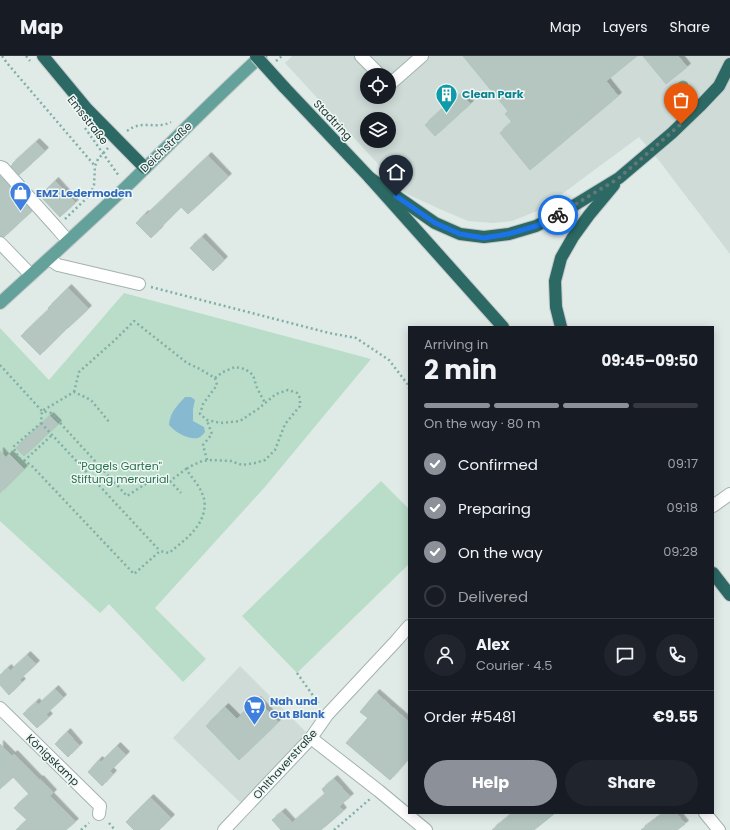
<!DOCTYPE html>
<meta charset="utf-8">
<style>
:root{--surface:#171b24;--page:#20242c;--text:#f1f3f6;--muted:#9ea1a6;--line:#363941;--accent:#8c9099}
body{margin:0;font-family:Poppins,sans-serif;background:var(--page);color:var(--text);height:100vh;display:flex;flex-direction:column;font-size:15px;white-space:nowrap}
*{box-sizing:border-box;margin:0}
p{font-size:13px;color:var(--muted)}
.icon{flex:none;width:22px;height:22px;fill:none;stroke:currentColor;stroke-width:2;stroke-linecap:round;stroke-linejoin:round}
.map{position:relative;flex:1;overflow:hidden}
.panel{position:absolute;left:408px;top:270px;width:306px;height:488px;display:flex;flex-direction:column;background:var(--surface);border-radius:0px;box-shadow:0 2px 10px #0003}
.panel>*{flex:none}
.buttons{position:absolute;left:360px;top:12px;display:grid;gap:8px}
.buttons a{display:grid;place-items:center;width:36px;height:36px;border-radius:50%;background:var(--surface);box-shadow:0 2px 10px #0003;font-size:20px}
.pin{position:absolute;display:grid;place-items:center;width:34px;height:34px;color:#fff;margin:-41px -17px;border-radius:50% 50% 50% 0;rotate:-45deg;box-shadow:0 0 4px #0007}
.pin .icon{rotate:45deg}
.courier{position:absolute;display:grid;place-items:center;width:40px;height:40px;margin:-20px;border:3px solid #1a73e8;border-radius:50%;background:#fff;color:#222;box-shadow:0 1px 5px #0007}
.head em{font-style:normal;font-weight:700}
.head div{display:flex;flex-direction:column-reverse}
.head{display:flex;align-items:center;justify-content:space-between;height:68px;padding:0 16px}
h1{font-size:26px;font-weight:700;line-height:30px}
.bar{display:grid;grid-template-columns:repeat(4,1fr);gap:6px 4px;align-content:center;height:48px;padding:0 16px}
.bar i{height:5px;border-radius:3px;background:var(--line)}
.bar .selected{background:var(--accent)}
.bar p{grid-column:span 4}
.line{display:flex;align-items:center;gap:10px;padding:0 16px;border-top:1px solid var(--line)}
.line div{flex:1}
.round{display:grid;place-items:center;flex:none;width:42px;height:42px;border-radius:21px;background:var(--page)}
ol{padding:0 16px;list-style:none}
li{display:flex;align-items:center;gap:12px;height:44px}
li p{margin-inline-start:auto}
li .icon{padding:4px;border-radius:50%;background:var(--accent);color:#fff;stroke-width:4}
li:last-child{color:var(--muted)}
li i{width:22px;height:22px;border:2px solid var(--line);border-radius:50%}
.primary-button{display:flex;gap:8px;margin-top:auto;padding:8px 16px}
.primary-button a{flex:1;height:46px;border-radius:24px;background:var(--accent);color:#fff;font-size:16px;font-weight:700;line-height:46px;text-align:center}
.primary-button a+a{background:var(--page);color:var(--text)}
header{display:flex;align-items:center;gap:24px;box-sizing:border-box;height:56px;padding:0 20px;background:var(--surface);border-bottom:1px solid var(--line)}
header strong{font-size:19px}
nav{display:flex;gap:22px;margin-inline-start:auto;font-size:14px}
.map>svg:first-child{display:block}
</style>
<header>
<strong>Map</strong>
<nav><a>Map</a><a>Layers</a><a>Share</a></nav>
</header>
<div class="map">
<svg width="730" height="774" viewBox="0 0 730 774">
<defs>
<filter id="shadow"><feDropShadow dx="3.5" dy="-3.5" stdDeviation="0" flood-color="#0004"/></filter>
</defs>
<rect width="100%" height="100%" fill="#e0ebe8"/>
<!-- built -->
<g fill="#cedbd7" fill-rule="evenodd">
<path d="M292 0H730V198L660 106 639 81 562 138 537 155 512 165 493 167 468 165 442 154 405 137 285 7ZM367 19H389V41H367ZM367 63H389V85H367Z"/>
<path d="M240 610 307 677 242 748 173 682Z"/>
</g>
<!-- green -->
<g fill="#b9ddc8">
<path d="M124 237 371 303 264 432 155 552 206 603 183 626 109 548 100 557 0 465V272L49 324Z"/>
<path d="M381 425 409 453V508L297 617 242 560Z"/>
</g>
<!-- water -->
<path fill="#87bad1" d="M185 341H191L195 344 193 353V365L204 371 205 376C203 378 201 381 198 382 188 384 175 376 169 369 170 356 177 350 185 341Z"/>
<!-- building -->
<g fill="#b5c6c1" stroke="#b2c5c0" filter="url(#shadow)">
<path d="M463 0H637L606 25 618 40 530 114 500 77 512 66 505 58 508 55Z"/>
<path d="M643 0H678L687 11 666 28Z"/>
<path d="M461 38 470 48 435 80 425 69 450 46 451 47Z"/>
<path d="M36 86 45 95 19 119 11 110 13 108H12Z"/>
<path d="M208 100 228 121 188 158 181 151 159 173H160L151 182 136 167 145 158 146 159Z"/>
<path d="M0 120 32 155 4 181 0 180Z"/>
<path d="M55 125 75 147 60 161 40 140Z"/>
<path d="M202 181 224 204 213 215 190 192Z"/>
<path d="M68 232 88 253 68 272H67L40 299 21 280 49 253 48 252Z"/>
<path d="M50 360 58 368 24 400 16 392Z"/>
<path d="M0 395 6 402 9 398 24 413 0 437Z"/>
<path d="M27 599 36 608 19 624 22 626 9 639 0 629V619L8 612 10 615Z"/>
<path d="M55 633 63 642 46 658 49 661 37 672 23 658 36 646 38 649Z"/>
<path d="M376 637 409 666V702L390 724 346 687 368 662 360 656Z"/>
<path d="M257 644 278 666 239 704 206 670 225 651 237 663Z"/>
<path d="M67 676 79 690 68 701 55 688Z"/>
<path d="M0 688 12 700 14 698 39 724 40 723 53 737 50 740 75 766 66 774H16L27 764 14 752 29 738 13 721 0 733Z"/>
<path d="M117 690 126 699 110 715 113 718 102 730 88 716 99 704 101 706Z"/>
<path d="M334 723 350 741 339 750 343 755 321 774H281L272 764 282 756 292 767 325 738 322 733Z"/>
<path d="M150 742 171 762 159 774H134L126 766Z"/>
<path d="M513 757H555L534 774H492Z"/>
<path d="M664 757H676L685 768 677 774H641Z"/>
</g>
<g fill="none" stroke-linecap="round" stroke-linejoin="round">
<defs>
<g id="minor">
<path d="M361 0 380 19"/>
<path d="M389 29 422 0"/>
<path d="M0 111 3 112 56 171 68 185"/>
<path d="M0 187 31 219"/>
<path d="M49 203 58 209 139 228"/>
<path d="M713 450 730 438"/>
<path d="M0 652 100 750 99 758"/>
<path d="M311 682 379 735 426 774"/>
<path d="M705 757 719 774"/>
<path d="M224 774 311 682 327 659 397 584 409 570"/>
</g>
<path id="major" d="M0 247C43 208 86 169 128 129 172 86 215 42 261 0"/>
<g id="highway">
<path d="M43 0 87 53 145 112"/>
<path d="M284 31 370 122 503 271"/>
<path d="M370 122 435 167 460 178 484 181 509 178 536 170 565 155 619 122 672 77 699 51 719 30 730 8"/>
<path d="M561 271 556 251 555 225 561 202 573 181 589 159 614 129"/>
<path d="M713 517 730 539"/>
</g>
</defs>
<!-- minor casing -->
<use href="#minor" stroke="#a3b3b0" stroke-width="14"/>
<!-- major casing -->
<use href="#major" stroke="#c1c8c7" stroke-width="14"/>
<!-- highway casing -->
<use href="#highway" stroke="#c1c8c7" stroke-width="14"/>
<!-- path -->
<g stroke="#80afa7" stroke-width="2.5" stroke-dasharray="2 3" stroke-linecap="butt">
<path d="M2 0 7 7 95 110"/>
<path d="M26 0 30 5"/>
<path d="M276 5 282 0"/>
<path d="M85 72 119 120"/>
<path d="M127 75C142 63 156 74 171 66"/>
<path d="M65 163 90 139 94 129 95 110 98 103 108 92"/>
<path d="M151 231 329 277 356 282 389 304 409 330V335"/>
<path d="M0 309 42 355 51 357 127 440 147 427H162L170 425 186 413C192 422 200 430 203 440 205 444 205 450 204 455 200 474 183 485 169 497L160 495 134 518 31 409 19 402 13 391 41 367 42 355 74 336 91 344 110 367"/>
<path d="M215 322 223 316 235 311 245 313 253 319 257 332 265 347"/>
<path d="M74 336 79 316 115 284 134 265 187 307 198 312 215 322 217 329 203 348 200 358 207 364 221 367 240 365 258 353 276 338 288 334 297 337 300 342V350L285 368 275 394 265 404 255 407 242 409 231 405 212 404 202 405 193 409 186 413"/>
<path d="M41 367 160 495"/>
<path d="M207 404 203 389 212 378 207 365"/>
<path d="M24 405 52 379"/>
<path d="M170 425 181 437"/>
<path d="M297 617 319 648"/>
<path d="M109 767 115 774"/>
<path d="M81 774 89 767"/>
<path d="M334 774 370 743"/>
</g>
<!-- minor -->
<use href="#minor" stroke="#fff" stroke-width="12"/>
<!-- major -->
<use href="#major" stroke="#64a19a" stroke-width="12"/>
<!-- highway -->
<use href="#highway" stroke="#2c6864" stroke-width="12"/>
<defs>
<path id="highway-bridge" d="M256 0 284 31"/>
</defs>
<!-- highway-bridge casing -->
<use href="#highway-bridge" stroke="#c1c8c7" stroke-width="14" stroke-linecap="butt"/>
<!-- highway-bridge -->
<use href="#highway-bridge" stroke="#2c6864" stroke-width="12"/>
</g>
<!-- trees -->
<circle fill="#7ca895" cx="683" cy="30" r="5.5"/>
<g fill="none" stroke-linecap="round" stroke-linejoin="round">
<!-- done -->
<path stroke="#647976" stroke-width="4" stroke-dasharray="0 7.2" d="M558 159 619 122 681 68"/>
<!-- route -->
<path stroke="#1a73e8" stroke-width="5" d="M396 140 435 167 460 178 484 182 508 178 536 170 558 159"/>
</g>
<!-- icons -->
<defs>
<symbol id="building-pin" viewBox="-11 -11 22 30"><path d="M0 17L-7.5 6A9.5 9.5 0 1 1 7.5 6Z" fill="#0f9aa8" stroke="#f0f8f5"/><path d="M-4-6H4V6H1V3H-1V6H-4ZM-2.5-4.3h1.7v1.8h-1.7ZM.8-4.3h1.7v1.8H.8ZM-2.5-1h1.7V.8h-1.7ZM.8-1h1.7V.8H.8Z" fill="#fff"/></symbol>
<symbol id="shop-pin" viewBox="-11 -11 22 30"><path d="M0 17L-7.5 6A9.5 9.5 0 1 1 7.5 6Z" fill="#3f7fe0" stroke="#f0f8f5"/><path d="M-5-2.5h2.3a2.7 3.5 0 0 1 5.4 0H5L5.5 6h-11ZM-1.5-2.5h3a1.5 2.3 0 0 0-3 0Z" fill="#fff"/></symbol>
<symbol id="supermarket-pin" viewBox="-11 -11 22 30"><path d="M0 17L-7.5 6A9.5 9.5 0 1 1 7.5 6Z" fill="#3f7fe0" stroke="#f0f8f5"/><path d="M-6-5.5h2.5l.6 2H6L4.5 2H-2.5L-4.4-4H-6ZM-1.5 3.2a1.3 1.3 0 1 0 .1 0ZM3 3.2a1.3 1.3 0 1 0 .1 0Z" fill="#fff"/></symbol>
</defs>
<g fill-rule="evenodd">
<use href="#building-pin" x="434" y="26" width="25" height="34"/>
<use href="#shop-pin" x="8" y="124" width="25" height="34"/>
<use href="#supermarket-pin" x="242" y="638" width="25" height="34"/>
</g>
<g text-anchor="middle" stroke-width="3" stroke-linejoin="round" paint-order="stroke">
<!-- culture labels -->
<g font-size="11" font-weight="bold" fill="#0d838f" stroke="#f0f8f5" text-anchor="start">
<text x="462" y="42">Clean Park</text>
</g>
<!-- street labels -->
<g font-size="11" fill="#213b38" stroke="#f0f8f5">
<text transform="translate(88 64) rotate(52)" y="4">Emsstraße</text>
<text transform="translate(333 64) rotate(47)" y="4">Stadtring</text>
<text transform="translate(166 91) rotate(-44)" y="4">Deichstraße</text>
<text transform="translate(53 704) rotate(44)" y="4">Königskamp</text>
<text transform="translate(285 708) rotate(-48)" y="4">Ohlthaverstraße</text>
</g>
<!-- shop labels -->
<g font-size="11" font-weight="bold" fill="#366cbe" stroke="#f0f8f5" text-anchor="start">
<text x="36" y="141">EMZ Ledermoden</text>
<text x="270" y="649">Nah und<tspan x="270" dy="13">Gut Blank</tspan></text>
</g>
<!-- park labels -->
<g font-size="11" fill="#2b7251" stroke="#f0f8f5">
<text x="120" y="414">"Pagels Garten"<tspan x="120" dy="13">Stiftung mercurial</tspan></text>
</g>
</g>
</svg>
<div class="buttons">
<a><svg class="icon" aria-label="locate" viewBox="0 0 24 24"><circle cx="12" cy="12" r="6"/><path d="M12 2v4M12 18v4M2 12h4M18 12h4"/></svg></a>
<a><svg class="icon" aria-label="layers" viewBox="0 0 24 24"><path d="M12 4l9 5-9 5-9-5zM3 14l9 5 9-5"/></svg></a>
</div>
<div class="pin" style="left:681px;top:68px;background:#ea580c"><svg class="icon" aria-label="bag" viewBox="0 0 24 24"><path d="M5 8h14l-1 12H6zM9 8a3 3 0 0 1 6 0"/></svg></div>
<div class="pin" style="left:396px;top:140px;background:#1f2937"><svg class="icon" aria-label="home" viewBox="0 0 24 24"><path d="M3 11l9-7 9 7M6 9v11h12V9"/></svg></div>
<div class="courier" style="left:558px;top:159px"><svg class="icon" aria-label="bike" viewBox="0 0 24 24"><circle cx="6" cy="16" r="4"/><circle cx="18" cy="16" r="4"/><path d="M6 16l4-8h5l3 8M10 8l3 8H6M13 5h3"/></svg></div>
<section class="panel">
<div class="head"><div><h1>2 min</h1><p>Arriving in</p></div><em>09:45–09:50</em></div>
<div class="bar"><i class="selected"></i><i class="selected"></i><i class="selected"></i><i></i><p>On the way · 80 m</p></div>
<ol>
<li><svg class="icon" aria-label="check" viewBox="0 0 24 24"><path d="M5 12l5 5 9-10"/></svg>Confirmed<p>09:17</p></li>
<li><svg class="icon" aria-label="check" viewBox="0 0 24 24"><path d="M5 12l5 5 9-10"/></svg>Preparing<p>09:18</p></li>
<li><svg class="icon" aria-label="check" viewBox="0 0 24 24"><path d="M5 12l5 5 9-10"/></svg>On the way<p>09:28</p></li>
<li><i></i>Delivered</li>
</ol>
<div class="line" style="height:72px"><a class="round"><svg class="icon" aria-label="person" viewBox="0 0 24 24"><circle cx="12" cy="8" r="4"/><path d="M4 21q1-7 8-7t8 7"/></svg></a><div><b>Alex</b><p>Courier · 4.5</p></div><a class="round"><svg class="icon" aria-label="chat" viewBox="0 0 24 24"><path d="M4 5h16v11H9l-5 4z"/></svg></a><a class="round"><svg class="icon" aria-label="phone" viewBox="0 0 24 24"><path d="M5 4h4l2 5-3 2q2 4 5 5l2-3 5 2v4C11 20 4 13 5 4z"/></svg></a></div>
<div class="line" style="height:52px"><div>Order #5481</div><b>€9.55</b></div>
<div class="primary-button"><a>Help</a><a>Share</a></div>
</section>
</div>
